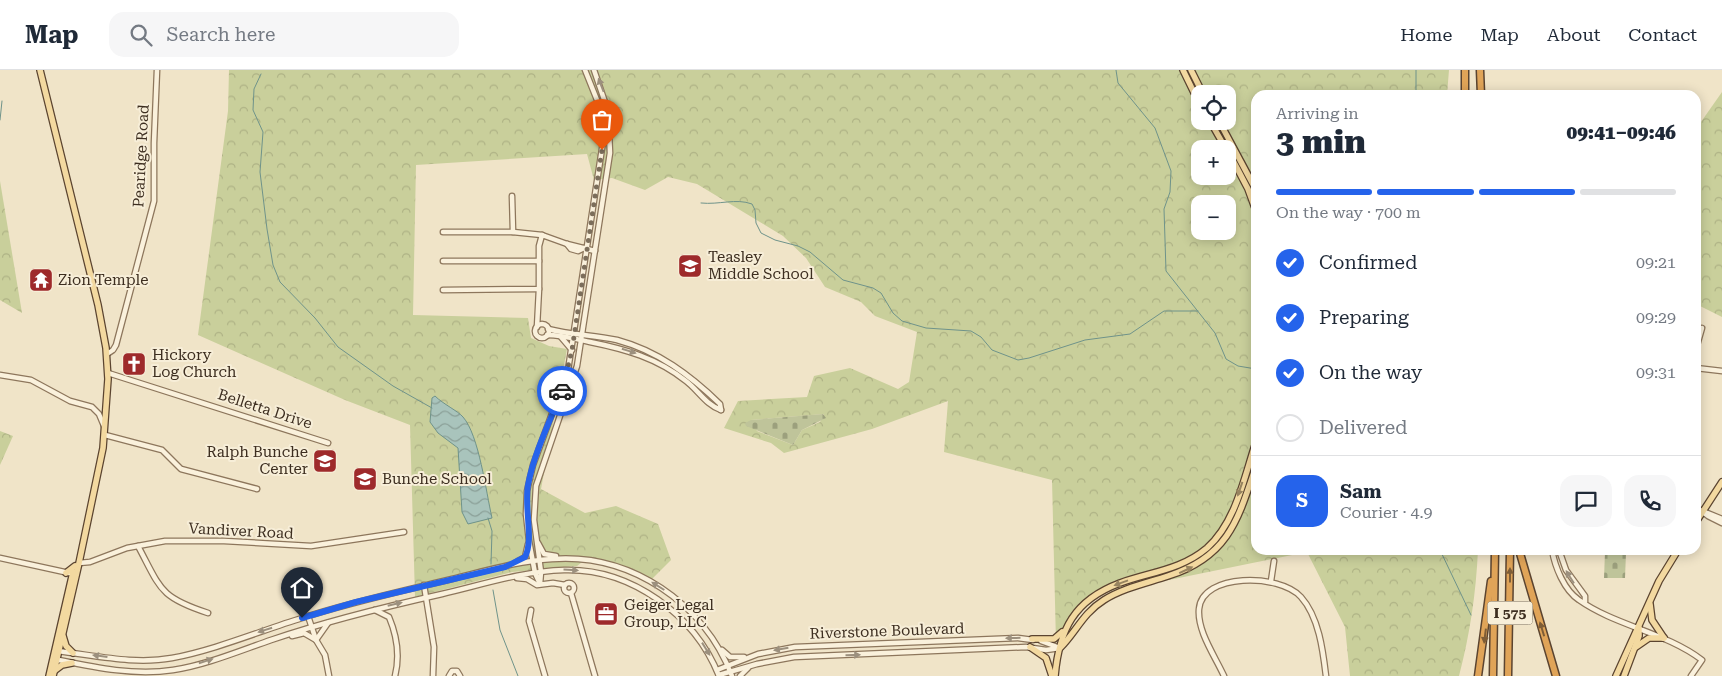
<!DOCTYPE html>
<meta charset="utf-8">
<style>
:root{--surface:#fff;--page:#f6f6f7;--text:#1f2937;--muted:#747a83;--line:#e0e1e3;--accent:#2563eb}
body{margin:0;font-family:"Roboto Serif",serif;background:var(--page);color:var(--text);height:100vh;display:flex;flex-direction:column;font-size:19px;white-space:nowrap}
*{box-sizing:border-box;margin:0}
p{font-size:16px;color:var(--muted)}
.icon{flex:none;width:28px;height:28px;fill:none;stroke:currentColor;stroke-width:2;stroke-linecap:round;stroke-linejoin:round}
.map{position:relative;flex:1;overflow:hidden}
.drawer{position:absolute;left:1251px;top:20px;width:450px;height:465px;display:flex;flex-direction:column;background:var(--surface);border-radius:15px;box-shadow:0 2px 12px #0003}
.drawer>*{flex:none}
.fabs{position:absolute;left:1191px;top:15px;display:grid;gap:10px}
.fabs a{display:grid;place-items:center;width:45px;height:45px;border-radius:10px;background:var(--surface);box-shadow:0 2px 12px #0003;font-size:25px}
.pin{position:absolute;display:grid;place-items:center;width:42px;height:42px;color:#fff;margin:-51px -21px;border-radius:50% 50% 50% 0;rotate:-45deg;box-shadow:0 0 5px #0007}
.pin .icon{rotate:45deg}
.courier{position:absolute;display:grid;place-items:center;width:50px;height:50px;margin:-25px;border:4px solid #2563eb;border-radius:50%;background:#fff;color:#222;box-shadow:0 1px 6px #0007}
.headline em{font-style:normal;font-weight:800}
.headline div{display:flex;flex-direction:column-reverse}
.headline{display:flex;align-items:center;justify-content:space-between;height:85px;padding:0 25px}
h1{font-size:32px;font-weight:800;line-height:38px}
.bar{display:grid;grid-template-columns:repeat(4,1fr);gap:8px 5px;align-content:center;height:60px;padding:0 25px}
.bar i{height:6px;border-radius:4px;background:var(--line)}
.bar .active{background:var(--accent)}
.bar p{grid-column:span 4}
.line{display:flex;align-items:center;gap:12px;padding:0 25px;border-top:1px solid var(--line)}
.line div{flex:1}
.round{display:grid;place-items:center;flex:none;width:52px;height:52px;border-radius:15px;background:var(--page)}
ol{padding:0 25px;list-style:none}
li{display:flex;align-items:center;gap:15px;height:55px}
li p{margin-inline-start:auto}
li .icon{padding:5px;border-radius:50%;background:var(--accent);color:#fff;stroke-width:4}
li:last-child{color:var(--muted)}
li i{width:28px;height:28px;border:2px solid var(--line);border-radius:50%}
header{display:flex;align-items:center;gap:30px;box-sizing:border-box;height:70px;padding:0 25px;background:var(--surface);border-bottom:1px solid var(--line)}
header strong{font-size:24px}
nav{display:flex;gap:28px;margin-inline-start:auto;font-size:18px}
.search{width:350px;height:45px;background:var(--page);display:flex;align-items:center;gap:12px;box-sizing:border-box;padding:0 18px;border-radius:15px;color:var(--muted);font-size:19px}
.map>svg:first-child{display:block}
</style>
<header>
<strong>Map</strong>
<div class="search"><svg class="icon" aria-label="search" viewBox="0 0 24 24"><circle cx="10" cy="10" r="6"/><path d="M15 15l6 6"/></svg>Search here</div>
<nav><a>Home</a><a>Map</a><a>About</a><a>Contact</a></nav>
</header>
<div class="map">
<svg width="1722" height="606" viewBox="0 0 1722 606">
<defs>
<pattern id="forest-crowns" width="20" height="18" patternUnits="userSpaceOnUse" patternTransform="scale(1.25)"><rect width="20" height="18" fill="#c9cf9b"/><path d="M2 6a3 3 0 1 1 6 0M12 15a3 3 0 1 1 6 0" fill="none" stroke="#aeb285"/></pattern>
<pattern id="cemetery-stones" width="16" height="16" patternUnits="userSpaceOnUse" patternTransform="scale(1.25)"><rect width="16" height="16" fill="#bfc49a"/><path d="M2 7V4a2 2 0 0 1 4 0v3zM10 15v-3a2 2 0 0 1 4 0v3z" fill="#9ca07d"/></pattern>
<pattern id="water-waves" width="16" height="10" patternUnits="userSpaceOnUse" patternTransform="scale(1.25)"><rect width="16" height="10" fill="#a9c4bc"/><path d="M0 5q4-4 8 0t8 0" fill="none" stroke="#8ba098"/></pattern>
</defs>
<rect width="100%" height="100%" fill="#f0e4c8"/>
<!-- forest -->
<g fill="url(#forest-crowns)" fill-rule="evenodd">
<path d="M229 0H1449L1447 25H1256V480H1478C1476 523 1470 564 1459 606H1350L1345 557 1307 482 1169 510 1130 513 1096 527 1078 541 1056 573 1052 410 944 382 948 331 872 359 784 383 771 373 724 358 738 331 807 327 814 306 850 298 898 319 909 312 917 262 875 246 861 232 825 217 806 188 783 166 697 114 668 107 645 120 612 108 594 110 587 84 416 95 413 245 528 248 531 268 549 276 567 279 541 419 585 443 616 436 658 454 671 490 650 511 615 495 586 489 577 496 512 502 415 527 410 355 345 330 198 265 228 41ZM1200 24H1228V51H1200ZM1200 79H1228V106H1200ZM1200 134H1228V161H1200ZM824 344 820 352 802 360 793 375 757 361 751 350Z"/>
<path d="M1722 22V247L1696 234V59Z"/>
<path d="M0 111 22 243 0 230Z"/>
<path d="M0 361 13 366 0 395Z"/>
</g>
<!-- cemetery -->
<g fill="url(#cemetery-stones)">
<path d="M823 344 826 348 802 360 793 375 746 356 745 353 751 350Z"/>
<path d="M1605 482 1626 483 1625 508H1604Z"/>
</g>
<!-- water -->
<path fill="url(#water-waves)" stroke="#6f938a" d="M435 326C443 334 458 341 463 347 479 365 486 422 492 448L468 454 462 442 458 378 438 363 430 352 432 328Z"/>
<g fill="none" stroke-linecap="round" stroke-linejoin="round">
<!-- stream -->
<g stroke="#6f938a" stroke-width="1">
<path d="M1116 0 1118 13 1155 58 1171 101 1170 122 1164 139 1166 201 1215 263 1226 289 1238 296 1256 299"/>
<path d="M261 4 254 19 253 40 263 62 260 102 267 159 273 195 280 212 315 248 338 277 393 316 432 338"/>
<path d="M1416 25V0"/>
<path d="M0 50 2 31"/>
<path d="M701 133C719 135 736 128 752 134L755 140 756 153 761 163 775 170 798 176 810 182 843 210 873 218 881 223 893 243 902 251 926 258 971 261 981 267 992 280 1018 290 1029 288 1085 270 1130 264 1164 241H1198"/>
<path d="M488 448 492 461 491 494"/>
<path d="M1440 480 1471 545"/>
<path d="M493 520 500 560 518 606"/>
</g>
<defs>
<g id="minor">
<path d="M585 0 599 35 603 72 568 300 533 395 527 421 526 444 529 471 535 503 540 514 541 502 534 450 536 416 577 296 610 83 608 41 594 0"/>
<path d="M512 126 513 162"/>
<path d="M443 162H513L542 165"/>
<path d="M567 174 571 179 578 181 584 178"/>
<path d="M443 191H539"/>
<path d="M443 220 539 219V176L542 165 567 174 595 181"/>
<circle cx="542" cy="261" r="7"/>
<path d="M537 257 539 219"/>
<path d="M548 259C571 265 594 265 617 270 658 281 690 305 720 334L721 340"/>
<path d="M547 265C561 265 576 269 590 272 625 279 657 288 686 311 698 320 706 335 721 340"/>
<path d="M561 267 572 280"/>
<path d="M1696 279 1702 258"/>
<path d="M107 284 113 280 116 275 154 131V73L157 0"/>
<path d="M1696 298 1722 301"/>
<path d="M108 303 328 373"/>
<path d="M0 305 31 310 70 331 92 337 99 344 104 356"/>
<path d="M105 365 162 380 181 399 257 419"/>
<path d="M1696 437 1708 446 1722 453"/>
<path d="M1705 442 1722 449"/>
<path d="M538 473 544 484 556 486"/>
<path d="M138 476C161 519 159 527 208 543"/>
<path d="M1552 480C1555 497 1564 520 1579 530 1616 556 1665 562 1702 590L1691 606"/>
<path d="M1559 480 1566 500 1585 526V532"/>
<path d="M0 488 69 503"/>
<path d="M79 493 90 492 127 478 165 471H224L311 476 404 462"/>
<path d="M515 493 525 487 528 474"/>
<path d="M517 508 527 509 537 515 553 513 565 515"/>
<path d="M1271 511 1274 491"/>
<circle cx="569" cy="518" r="5"/>
<path d="M424 515 434 577 433 606"/>
<path d="M571 523 595 606"/>
<path d="M375 540 389 547C397 566 400 586 395 606"/>
<path d="M531 540 529 551 545 606"/>
<path d="M308 546 316 570 325 585 329 606"/>
<path d="M292 566 304 563 316 570 328 553"/>
<path d="M1041 571 1060 578"/>
<path d="M722 580 730 587H744"/>
<path d="M56 581C94 585 134 595 172 588 215 580 260 561 302 548 351 532 402 521 452 509 485 501 518 491 552 489 631 483 704 533 732 606"/>
<path d="M54 589C93 597 133 606 173 600 206 595 239 581 271 570 327 551 384 537 442 524 481 515 523 501 564 500 631 498 695 545 719 606"/>
<path d="M717 600 758 584 795 577 1018 568 1033 570"/>
<path d="M719 605 757 594 794 587 1026 577 1046 580 1060 578"/>
<path d="M449 606 452 601H457L460 606"/>
<path d="M740 606 748 598"/>
<path d="M1224 606C1215 586 1197 561 1199 539 1202 503 1279 503 1301 527 1319 547 1323 581 1326 606"/>
</g>
<g id="major">
<path d="M40 0 98 235 106 278 108 309 103 378 79 493 53 606"/>
<path d="M1183 0 1200 35"/>
<path d="M1191 0 1203 24"/>
<path d="M1210 51 1226 79"/>
<path d="M1219 51 1256 120"/>
<path d="M1228 81 1248 119 1256 141"/>
<path d="M1696 452 1722 412"/>
<path d="M66 503 75 496"/>
<path d="M1650 534 1652 550 1664 568"/>
<path d="M63 566 66 576 73 583"/>
<path d="M1032 569H1054L1062 562"/>
<path d="M1030 577 1046 588 1052 606"/>
<path d="M1636 577 1649 568H1664"/>
<path d="M1060 578C1076 562 1083 543 1104 530 1123 518 1147 513 1168 506 1228 487 1238 450 1256 396"/>
<path d="M54 601 62 595 72 593"/>
<path d="M49 606 73 502"/>
<path d="M1055 606C1059 560 1074 530 1120 513 1150 502 1181 500 1207 478 1236 452 1244 408 1256 372"/>
<path d="M1616 606 1659 511 1678 480"/>
<path d="M1624 606 1639 566V558"/>
</g>
<g id="highway">
<path d="M1465 0V25"/>
<path d="M1480 0 1481 25"/>
<path d="M1519 480 1556 606"/>
<path d="M1478 606 1491 511"/>
<path d="M1493 606 1495 480"/>
<path d="M1508 606 1510 480"/>
</g>
</defs>
<!-- minor casing -->
<use href="#minor" stroke="#8d765c" stroke-width="7"/>
<!-- major casing -->
<use href="#major" stroke="#5b4430" stroke-width="8"/>
<!-- highway casing -->
<use href="#highway" stroke="#5b4430" stroke-width="9"/>
<!-- minor -->
<use href="#minor" stroke="#faf1dc" stroke-width="4.5"/>
<!-- major -->
<use href="#major" stroke="#f3d9a0" stroke-width="5.5"/>
<!-- highway -->
<use href="#highway" stroke="#e0a458" stroke-width="6"/>
</g>
<!-- one-way arrows -->
<defs><path id="oneway-solid" d="M-6-.8H1V-3.2L6.5 0L1 3.2V.8H-6Z" transform="scale(1.25)"/></defs>
<g fill="#9c907e">
<use href="#oneway-solid" transform="translate(601 15) rotate(-111)"/>
<use href="#oneway-solid" transform="translate(629 281) rotate(18)"/>
<use href="#oneway-solid" transform="translate(571 500) rotate(3)"/>
<use href="#oneway-solid" transform="translate(1570 507) rotate(-122)"/>
<use href="#oneway-solid" transform="translate(658 516) rotate(-148)"/>
<use href="#oneway-solid" transform="translate(395 534) rotate(-13)"/>
<use href="#oneway-solid" transform="translate(265 560) rotate(162)"/>
<use href="#oneway-solid" transform="translate(1013 568) rotate(179)"/>
<use href="#oneway-solid" transform="translate(706 579) rotate(58)"/>
<use href="#oneway-solid" transform="translate(781 579) rotate(170)"/>
<use href="#oneway-solid" transform="translate(853 585) rotate(-2)"/>
<use href="#oneway-solid" transform="translate(100 586) rotate(-173)"/>
<use href="#oneway-solid" transform="translate(206 591) rotate(-17)"/>
</g>
<g fill="#988460">
<use href="#oneway-solid" transform="translate(1240 419) rotate(109)"/>
<use href="#oneway-solid" transform="translate(1186 500) rotate(-25)"/>
<use href="#oneway-solid" transform="translate(1121 513) rotate(160)"/>
</g>
<g fill="#7e5d36">
<use href="#oneway-solid" transform="translate(1510 505) rotate(-90)"/>
<use href="#oneway-solid" transform="translate(1542 559) rotate(-107)"/>
<use href="#oneway-solid" transform="translate(1485 566) rotate(97)"/>
</g>
<g fill="none" stroke-linecap="round" stroke-linejoin="round">
<!-- done -->
<path stroke="#7c6e5b" stroke-width="5" stroke-dasharray="0 9" d="M562 321 572 280 602 80"/>
<!-- route -->
<path stroke="#2563eb" stroke-width="6" d="M302 548 356 532 505 497 525 487C534 470 524 437 528 415 534 383 550 351 562 321"/>
</g>
<!-- icons -->
<defs>
<symbol id="school-square" viewBox="-11 -11 22 22"><rect x="-9" y="-9" width="18" height="18" rx="4" fill="#9e2a2b" stroke="#f7eed8"/><path d="M0-5L7-2L0 1L-7-2ZM-4 1L0 2.5L4 1V4Q0 6-4 4Z" fill="#fff"/></symbol>
<symbol id="temple-square" viewBox="-11 -11 22 22"><rect x="-9" y="-9" width="18" height="18" rx="4" fill="#9e2a2b" stroke="#f7eed8"/><path d="M0-6L5-2H3V0L6.5 2.5H4V6H1.5V3h-3V6H-4V2.5H-6.5L-3 0V-2H-5Z" fill="#fff"/></symbol>
<symbol id="church-square" viewBox="-11 -11 22 22"><rect x="-9" y="-9" width="18" height="18" rx="4" fill="#9e2a2b" stroke="#f7eed8"/><path d="M-1.2-6h2.4v3.5h3.3v2.4h-3.3V6h-2.4V-.1h-3.3v-2.4h3.3Z" fill="#fff"/></symbol>
<symbol id="office-square" viewBox="-11 -11 22 22"><rect x="-9" y="-9" width="18" height="18" rx="4" fill="#9e2a2b" stroke="#f7eed8"/><path d="M-6-3h4V-5.5h4V-3h4V5H-6ZM-1-4.5V-3h2v-1.5ZM-6 0V1H6V0Z" fill="#fff"/></symbol>
</defs>
<g fill-rule="evenodd">
<use href="#school-square" x="676" y="182" width="28" height="28"/>
<use href="#temple-square" x="27" y="196" width="28" height="28"/>
<use href="#church-square" x="120" y="280" width="28" height="28"/>
<use href="#school-square" x="311" y="377" width="28" height="28"/>
<use href="#school-square" x="351" y="395" width="28" height="28"/>
<use href="#office-square" x="592" y="530" width="28" height="28"/>
</g>
<g text-anchor="middle" stroke-width="4" stroke-linejoin="round" paint-order="stroke">
<!-- shield labels -->
<rect fill="#f7eed8" stroke="#756857" stroke-width="1" x="1487.5" y="531.5" width="45" height="23" rx="4"/>
<g font-size="14" font-weight="bold" fill="#3d2e20">
<text x="1510" y="548">I 575</text>
</g>
<!-- street labels -->
<g font-size="15" fill="#3d2e20" stroke="#f7eed8">
<text transform="translate(141 86) rotate(-87)" y="5">Pearidge Road</text>
<text transform="translate(265 339) rotate(18)" y="5">Belletta Drive</text>
<text transform="translate(241 461) rotate(3)" y="5">Vandiver Road</text>
<text transform="translate(887 561) rotate(-2)" y="5">Riverstone Boulevard</text>
</g>
<!-- poi labels -->
<g font-size="15" fill="#3d2e20" stroke="#f7eed8" text-anchor="start">
<text x="708" y="192">Teasley<tspan x="708" dy="17">Middle School</tspan></text>
<text x="58" y="215">Zion Temple</text>
<text x="152" y="290">Hickory<tspan x="152" dy="17">Log Church</tspan></text>
<text x="308" y="387" text-anchor="end">Ralph Bunche<tspan x="308" dy="17">Center</tspan></text>
<text x="382" y="414">Bunche School</text>
<text x="624" y="540">Geiger Legal<tspan x="624" dy="17">Group, LLC</tspan></text>
</g>
</g>
</svg>
<div class="fabs">
<a><svg class="icon" aria-label="locate" viewBox="0 0 24 24"><circle cx="12" cy="12" r="6"/><path d="M12 2v4M12 18v4M2 12h4M18 12h4"/></svg></a>
<a>+</a>
<a>−</a>
</div>
<div class="pin" style="left:602px;top:80px;background:#ea580c"><svg class="icon" aria-label="bag" viewBox="0 0 24 24"><path d="M5 8h14l-1 12H6zM9 8a3 3 0 0 1 6 0"/></svg></div>
<div class="pin" style="left:302px;top:548px;background:#1f2937"><svg class="icon" aria-label="home" viewBox="0 0 24 24"><path d="M3 11l9-7 9 7M6 9v11h12V9"/></svg></div>
<div class="courier" style="left:562px;top:321px"><svg class="icon" aria-label="car" viewBox="0 0 24 24"><path d="M5 17H2v-5l4-1 3-4h7l3 4 3 1v5h-3M9 17h6M6 11h13"/><circle cx="7" cy="17" r="2"/><circle cx="17" cy="17" r="2"/></svg></div>
<section class="drawer">
<div class="headline"><div><h1>3 min</h1><p>Arriving in</p></div><em>09:41–09:46</em></div>
<div class="bar"><i class="active"></i><i class="active"></i><i class="active"></i><i></i><p>On the way · 700 m</p></div>
<ol>
<li><svg class="icon" aria-label="check" viewBox="0 0 24 24"><path d="M5 12l5 5 9-10"/></svg>Confirmed<p>09:21</p></li>
<li><svg class="icon" aria-label="check" viewBox="0 0 24 24"><path d="M5 12l5 5 9-10"/></svg>Preparing<p>09:29</p></li>
<li><svg class="icon" aria-label="check" viewBox="0 0 24 24"><path d="M5 12l5 5 9-10"/></svg>On the way<p>09:31</p></li>
<li><i></i>Delivered</li>
</ol>
<div class="line" style="height:90px"><b class="round" style="background:var(--accent);color:#fff">S</b><div><b>Sam</b><p>Courier · 4.9</p></div><a class="round"><svg class="icon" aria-label="chat" viewBox="0 0 24 24"><path d="M4 5h16v11H9l-5 4z"/></svg></a><a class="round"><svg class="icon" aria-label="phone" viewBox="0 0 24 24"><path d="M5 4h4l2 5-3 2q2 4 5 5l2-3 5 2v4C11 20 4 13 5 4z"/></svg></a></div>
</section>
</div>
